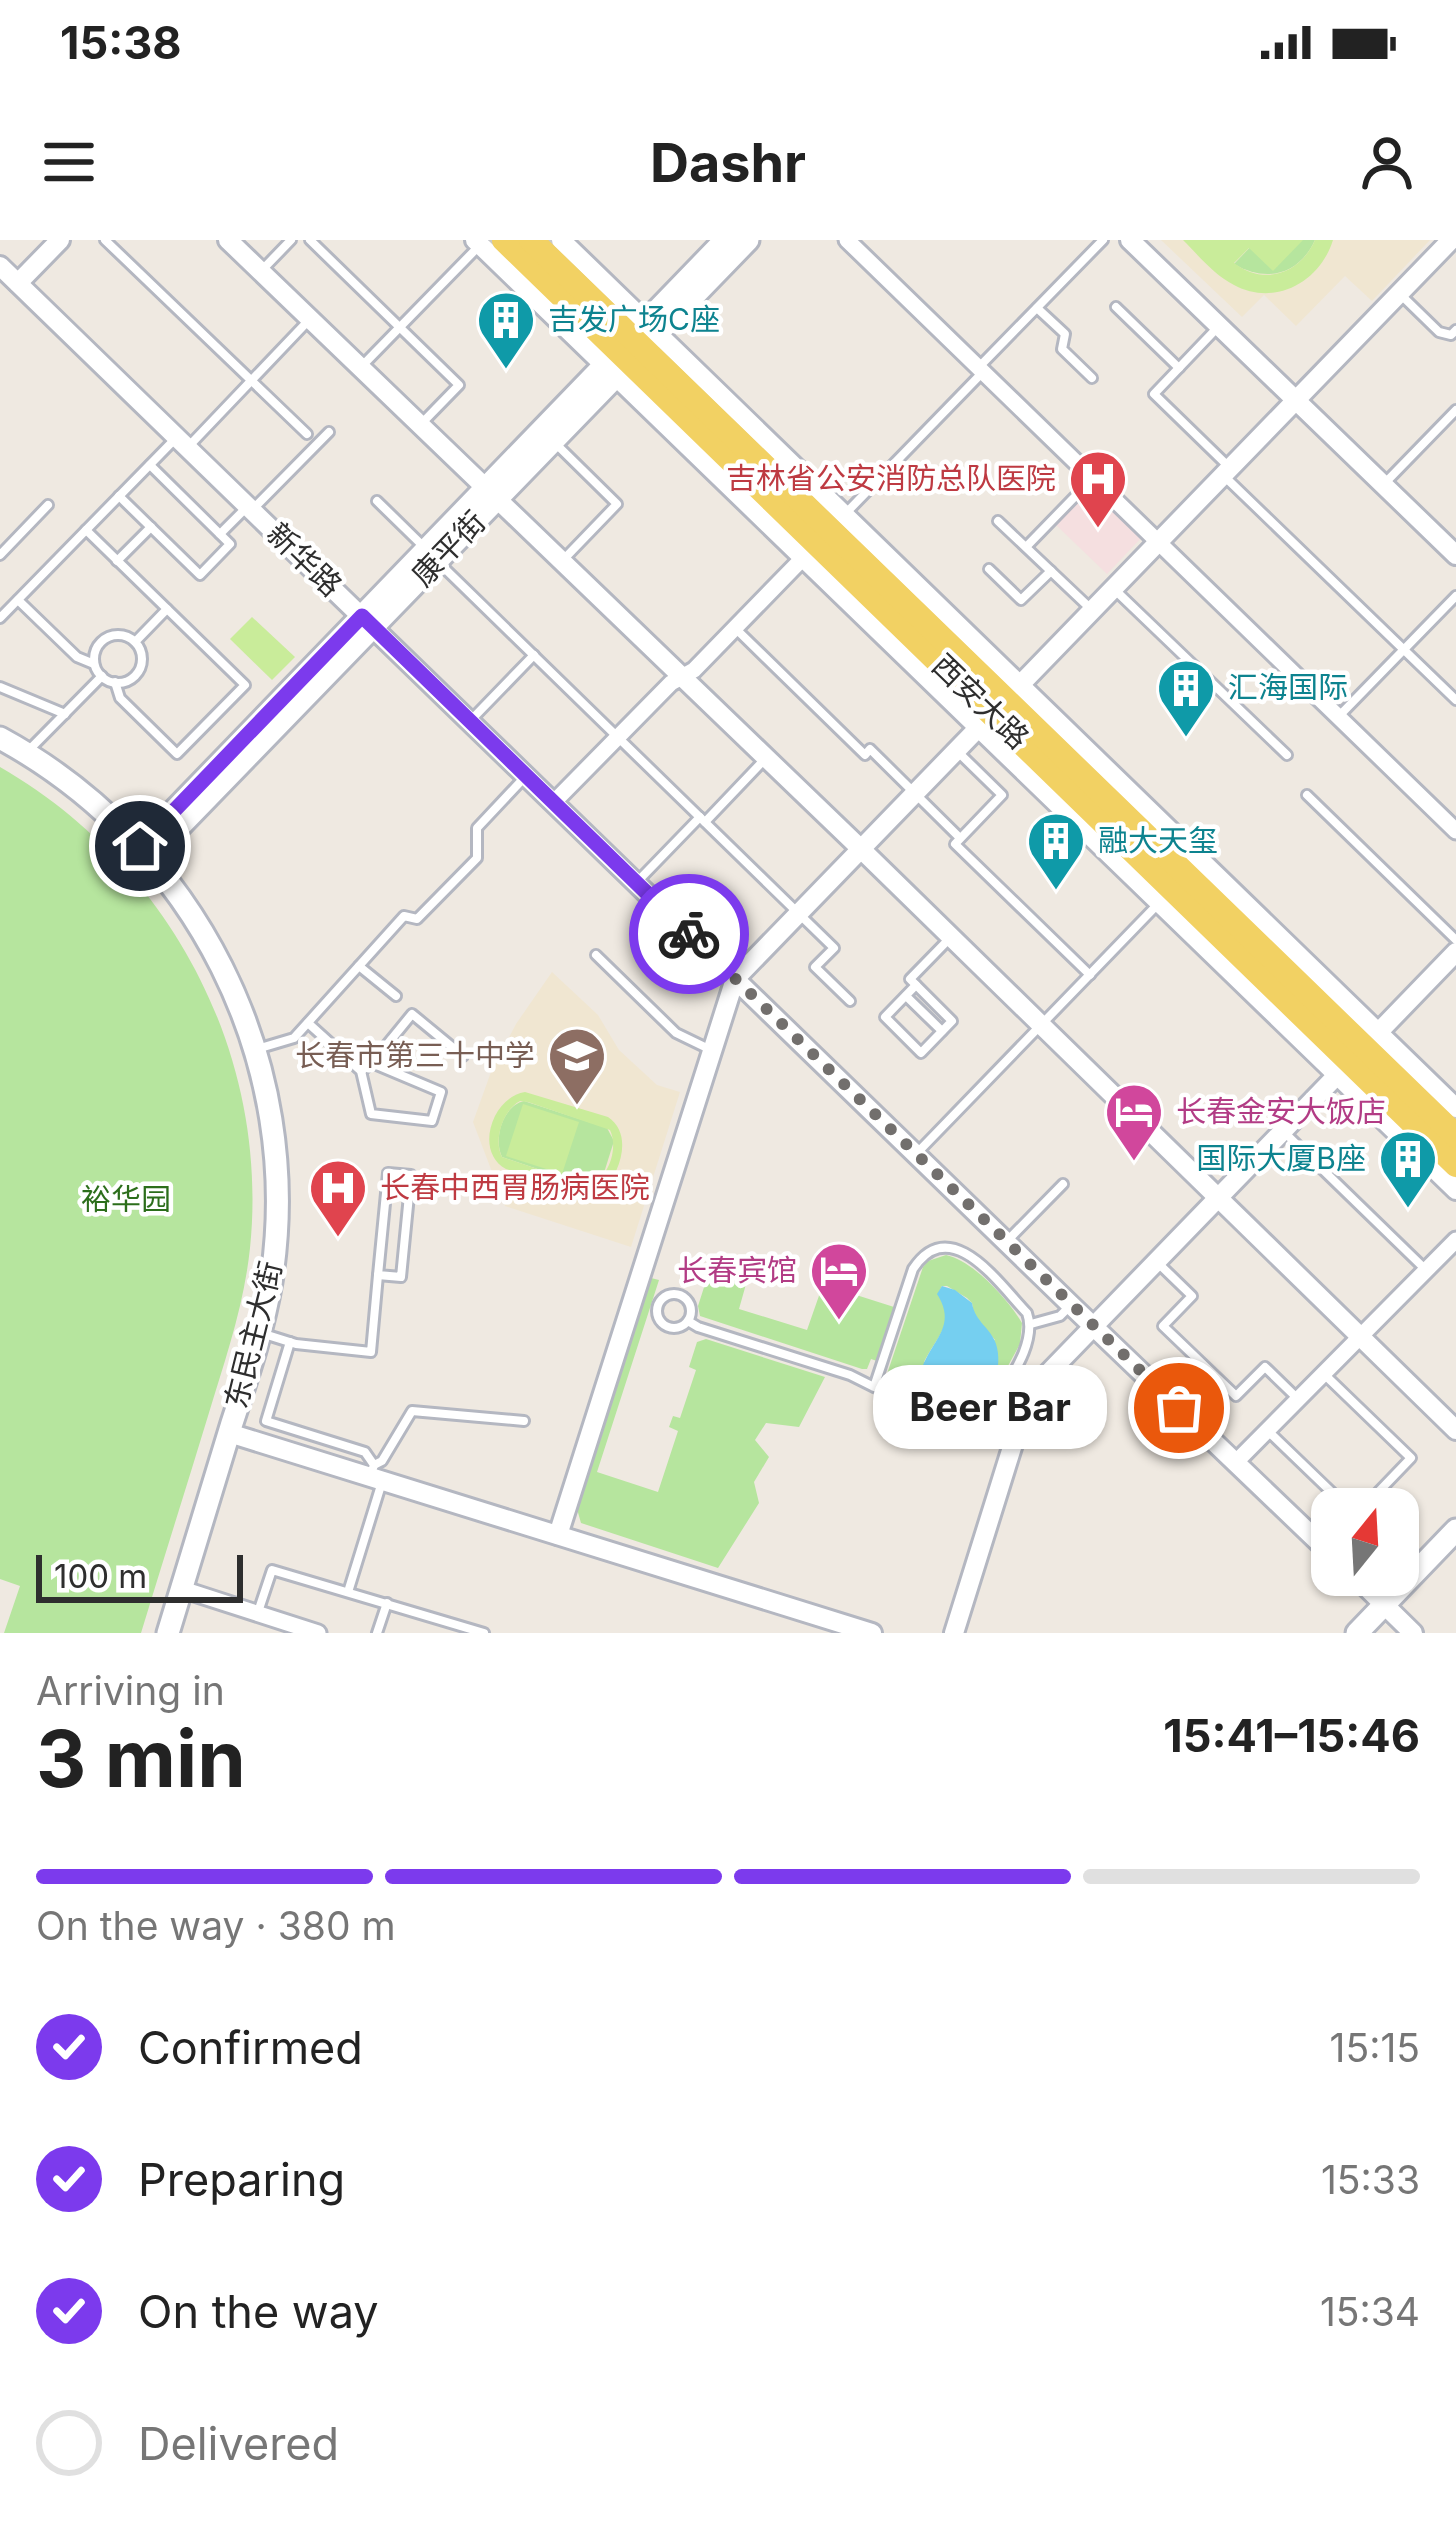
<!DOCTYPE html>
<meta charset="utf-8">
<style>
:root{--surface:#fff;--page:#f2f2f2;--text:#222;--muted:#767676;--line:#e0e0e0;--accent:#7c3aed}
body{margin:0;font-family:Inter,"Noto Sans SC",sans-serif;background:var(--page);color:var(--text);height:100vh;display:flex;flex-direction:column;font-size:45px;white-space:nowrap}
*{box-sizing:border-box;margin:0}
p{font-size:39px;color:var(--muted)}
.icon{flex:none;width:66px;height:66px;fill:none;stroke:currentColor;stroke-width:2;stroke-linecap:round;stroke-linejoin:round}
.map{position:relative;height:1393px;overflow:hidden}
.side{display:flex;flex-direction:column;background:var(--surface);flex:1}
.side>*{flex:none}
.needle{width:78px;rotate:18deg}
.buttons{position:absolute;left:1311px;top:1248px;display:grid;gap:24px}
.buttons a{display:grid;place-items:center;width:108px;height:108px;border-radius:24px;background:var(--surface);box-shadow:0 3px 9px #0004;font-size:60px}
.scale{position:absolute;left:36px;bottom:30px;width:207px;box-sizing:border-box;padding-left:12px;border:6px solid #2e2e2e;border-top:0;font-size:33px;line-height:42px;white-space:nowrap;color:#2e2e2e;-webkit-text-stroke:9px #fff;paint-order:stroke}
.pin{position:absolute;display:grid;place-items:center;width:102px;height:102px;color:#fff;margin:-51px;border:6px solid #fff;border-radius:50%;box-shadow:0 3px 12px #0007}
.courier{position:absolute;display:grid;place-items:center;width:120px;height:120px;margin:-60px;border:9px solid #7c3aed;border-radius:50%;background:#fff;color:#222;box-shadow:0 3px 15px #0007}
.bubble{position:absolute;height:84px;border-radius:36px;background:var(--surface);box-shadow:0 3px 9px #0004;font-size:39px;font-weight:700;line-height:84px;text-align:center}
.summary em{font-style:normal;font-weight:700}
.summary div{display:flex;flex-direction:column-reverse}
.summary{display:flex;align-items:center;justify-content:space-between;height:204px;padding:0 36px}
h1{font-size:78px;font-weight:700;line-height:90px}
.bar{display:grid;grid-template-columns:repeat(4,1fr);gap:18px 12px;align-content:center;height:144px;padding:0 36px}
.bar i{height:15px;border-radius:9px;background:var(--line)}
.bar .on{background:var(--accent)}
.bar p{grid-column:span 4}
ol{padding:0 36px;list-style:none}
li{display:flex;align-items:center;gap:36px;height:132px}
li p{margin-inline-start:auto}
li .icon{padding:12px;border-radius:50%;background:var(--accent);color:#fff;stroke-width:4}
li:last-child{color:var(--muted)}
li i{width:66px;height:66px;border:6px solid var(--line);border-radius:50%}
.status{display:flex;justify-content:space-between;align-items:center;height:84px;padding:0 60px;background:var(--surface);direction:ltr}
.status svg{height:33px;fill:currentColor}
header{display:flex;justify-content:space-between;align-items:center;height:156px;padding:0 36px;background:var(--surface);font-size:54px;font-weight:700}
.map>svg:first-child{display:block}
</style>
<div class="status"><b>15:38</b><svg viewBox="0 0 49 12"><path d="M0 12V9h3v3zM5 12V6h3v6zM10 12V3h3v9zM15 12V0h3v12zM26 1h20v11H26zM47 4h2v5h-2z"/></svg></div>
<header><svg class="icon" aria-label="menu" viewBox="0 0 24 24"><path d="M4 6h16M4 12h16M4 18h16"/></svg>Dashr<svg class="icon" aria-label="person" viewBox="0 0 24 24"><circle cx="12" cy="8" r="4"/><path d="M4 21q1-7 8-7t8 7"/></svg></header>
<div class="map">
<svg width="1456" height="1393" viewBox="0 0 1456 1393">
<rect width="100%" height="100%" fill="#efe9e1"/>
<!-- education -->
<g fill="#f0e6d1">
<path d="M1161 0H1430L1372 61 1345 36 1296 86 1264 55 1242 77Z"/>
<path d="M552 732 598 775 619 810 657 845 680 852 631 1007 505 966 473 882 491 832 516 784Z"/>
</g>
<!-- medical -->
<path fill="#f5dfe0" d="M1090 245 1143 296 1107 334 1054 283Z"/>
<!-- green -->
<g fill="#b6e59e" fill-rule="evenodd">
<path d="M1257 0H1315C1299 35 1266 43 1234 24Z"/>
<path d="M0 527C169 624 270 813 250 1008 244 1066 225 1120 208 1176 186 1248 163 1321 141 1393H4L20 1346 0 1339Z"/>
<path d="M524 861 607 888 614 901 602 939 598 943 585 945 502 917C493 898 503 866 524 861Z"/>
<path d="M726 1014 752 1023 739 1069 807 1090 821 1050 848 1058 850 1053 894 1067 877 1121 871 1119 867 1129H862L700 1076 698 1066 707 1038 718 1040Z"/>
<path d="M946 1015C972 1020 1008 1059 1022 1083L1020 1104 987 1164 970 1170 964 1169 895 1148 886 1137 923 1027 928 1021ZM942 1046H947L967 1058 972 1063 974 1075 995 1100 924 1122C938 1094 956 1084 938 1054Z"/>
<path d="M651 1038 659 1040 597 1232 658 1252 678 1191 669 1187 673 1176 680 1178 696 1130 689 1127 697 1102 706 1099 825 1137 799 1187 766 1183 755 1200 769 1217 754 1242 759 1263 718 1328 581 1283 577 1269Z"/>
</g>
<!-- pitch -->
<g fill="#c9ec9a" fill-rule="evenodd">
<path d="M1183 0H1303L1273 31 1249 8 1234 23C1264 46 1300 34 1315 0H1333C1320 42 1275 67 1234 45 1214 35 1198 15 1183 0Z"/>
<path d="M252 377 295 417 272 440 230 399Z"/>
<path d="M525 852 608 877C633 894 621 931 603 951L584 954 506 929C474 912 492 857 525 852ZM520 861 528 862 610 890C619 909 608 943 585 945L502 917C493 900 503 870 520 861Z"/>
<path d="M523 864 579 882 562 934 506 916Z"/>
</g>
<!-- water -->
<path fill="#75cff0" d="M942 1046 955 1050 972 1063C975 1082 991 1088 996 1104 1004 1129 991 1166 962 1155 946 1149 930 1146 921 1131 931 1100 958 1087 937 1054Z"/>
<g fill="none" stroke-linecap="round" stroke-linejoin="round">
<defs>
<g id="service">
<path d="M105 0 307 194"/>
<path d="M310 0 459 145 421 184"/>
<path d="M263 29 291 0"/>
<path d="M1400 54 1439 92 1451 95 1456 90"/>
<path d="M1116 67 1179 128"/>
<path d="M1037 68 1065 94 1062 109 1092 138"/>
<path d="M1218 87 1154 154 1227 225"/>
<path d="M979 127 1103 0"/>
<path d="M360 128 479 6"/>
<path d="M554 202 617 264 564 319"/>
<path d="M188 207 309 80"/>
<path d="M1224 236 1456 460"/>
<path d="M1384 244 1456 170"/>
<path d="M119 256 200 335 230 304 150 225"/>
<path d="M377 261 423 306"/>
<path d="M253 269 329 192"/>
<path d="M846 273 982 133"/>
<path d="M998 281 1092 370"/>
<path d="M86 290 245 445 177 514 120 458 115 442"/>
<path d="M220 294 247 267"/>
<path d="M1026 307 1092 239"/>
<path d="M0 315 48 265"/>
<path d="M117 321 151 287"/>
<path d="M437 321 834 708 815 727 850 761"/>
<path d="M989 329 1021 360 1051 331"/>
<path d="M1114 349 1287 515"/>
<path d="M18 360 77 417 94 424"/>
<path d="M0 378 176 198"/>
<path d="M736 389 865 515 870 509 960 598"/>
<circle cx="118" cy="419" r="24"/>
<path d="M135 402 167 369"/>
<path d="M0 447 65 474"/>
<path d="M1340 475 1456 356"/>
<path d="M472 479 534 415"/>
<path d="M957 511 1002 555 955 604 1090 735"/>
<path d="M27 512 102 436"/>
<path d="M1307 555 1456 700"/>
<path d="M705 582 765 519"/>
<path d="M637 642 700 577"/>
<path d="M596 715 676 793 709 809"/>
<path d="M359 726 396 756"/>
<path d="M916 745 952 781 921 813 885 777Z"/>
<path d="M916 745 910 739 950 698"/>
<path d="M906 756 942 791"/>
<path d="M308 783 361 831 371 874 432 881 441 852 372 823"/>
<path d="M257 809 294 798 404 676 417 679 477 618V588L523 539"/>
<path d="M361 831 372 823 412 774 463 816"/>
<path d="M1285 893 1425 1029"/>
<path d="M918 912 1158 664"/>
<path d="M388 933 411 935 401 1037 378 1035Z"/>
<path d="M1009 999 1063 944"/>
<path d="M1158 1023 1192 1056 1163 1086 1236 1156 1265 1127 1298 1159"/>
<circle cx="674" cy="1071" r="17"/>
<path d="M688 1081 698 1087 850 1135 874 1147 962 1176 970 1177 992 1169C1007 1142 1038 1104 1027 1073 999 1044 951 972 913 1029L874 1147"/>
<path d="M1031 1084 1060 1076 1071 1065"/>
<path d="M261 1093 296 1104 371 1112 378 1035"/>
<path d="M290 1102 266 1181 365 1212 374 1225 370 1237"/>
<path d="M1325 1135 1411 1218 1362 1269"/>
<path d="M1268 1191 1349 1269"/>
<path d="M374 1225 382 1221 412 1171 524 1181"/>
<path d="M348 1352 382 1242"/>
<path d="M258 1372 272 1330 484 1393"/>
<path d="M377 1393 387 1363"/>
</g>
<g id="minor">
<path d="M847 0 1456 591"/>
<path d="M554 562 671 443 694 430 803 318"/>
<path d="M1235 1223 1456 1000"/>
<path d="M182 1349 318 1393"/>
</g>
<g id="tertiary">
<path d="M228 0 861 609 1456 1190"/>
<path d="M475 0 1456 950"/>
<path d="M561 0 1456 868"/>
<path d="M1130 0 1456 315"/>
<path d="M0 26 1071 1065 1332 1315"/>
<path d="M18 43 60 0"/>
<path d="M1371 800 1456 712"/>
<path d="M229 1193 872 1393"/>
<path d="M558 1295 735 739 1451 0"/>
<path d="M1354 1335 1413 1393"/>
<path d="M954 1393 1029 1153 1343 829"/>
</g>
<g id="secondary">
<path d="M0 498C195 604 306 822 271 1042 263 1090 247 1137 232 1183 211 1253 189 1323 168 1393"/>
<path d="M140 606 725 0"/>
<path d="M150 617 748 0"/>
<path d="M1357 1393 1456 1290"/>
</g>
<g id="primary">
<path d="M504 0 1456 925"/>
<path d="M531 0 1456 896"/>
</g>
</defs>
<!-- service casing -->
<use href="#service" stroke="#b4b7c1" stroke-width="14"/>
<!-- minor casing -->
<use href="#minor" stroke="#b4b7c1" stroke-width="21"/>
<!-- tertiary casing -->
<use href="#tertiary" stroke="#b4b7c1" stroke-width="24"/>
<!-- secondary casing -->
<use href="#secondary" stroke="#b4b7c1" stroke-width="27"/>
<!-- primary casing -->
<use href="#primary" stroke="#c9c9c9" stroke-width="30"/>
<!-- service -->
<use href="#service" stroke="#fff" stroke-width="8"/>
<!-- minor -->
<use href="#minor" stroke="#fff" stroke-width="15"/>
<!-- tertiary -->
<use href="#tertiary" stroke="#fff" stroke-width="18"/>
<!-- secondary -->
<use href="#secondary" stroke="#fff" stroke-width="21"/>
<!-- primary -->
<use href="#primary" stroke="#f2d163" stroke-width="24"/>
</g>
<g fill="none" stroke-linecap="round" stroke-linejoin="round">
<!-- done -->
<path stroke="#726f6d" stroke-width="12" stroke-dasharray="0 21.6" d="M689 694 1179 1168"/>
<!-- route -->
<path stroke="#7c3aed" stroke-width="15" d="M140 606 362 376 689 694"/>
</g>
<!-- icons -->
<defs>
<symbol id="building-pin" viewBox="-11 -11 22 30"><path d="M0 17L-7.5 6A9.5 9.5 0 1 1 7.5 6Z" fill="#0f9aa8" stroke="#fff"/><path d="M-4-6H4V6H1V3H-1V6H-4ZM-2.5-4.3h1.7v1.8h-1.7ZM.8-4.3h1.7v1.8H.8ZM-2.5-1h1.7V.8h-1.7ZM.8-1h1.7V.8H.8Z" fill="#fff"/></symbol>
<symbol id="hospital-pin" viewBox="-11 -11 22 30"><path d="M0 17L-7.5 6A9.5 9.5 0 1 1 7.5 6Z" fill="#e0444e" stroke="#fff"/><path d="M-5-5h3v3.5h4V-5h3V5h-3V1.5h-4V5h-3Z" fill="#fff"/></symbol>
<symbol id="school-pin" viewBox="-11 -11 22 30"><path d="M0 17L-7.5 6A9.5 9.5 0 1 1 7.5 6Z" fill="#8d6e63" stroke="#fff"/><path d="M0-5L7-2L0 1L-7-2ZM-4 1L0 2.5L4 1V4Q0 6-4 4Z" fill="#fff"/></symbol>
<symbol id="hotel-pin" viewBox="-11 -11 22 30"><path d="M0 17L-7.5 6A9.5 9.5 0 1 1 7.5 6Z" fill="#d1479c" stroke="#fff"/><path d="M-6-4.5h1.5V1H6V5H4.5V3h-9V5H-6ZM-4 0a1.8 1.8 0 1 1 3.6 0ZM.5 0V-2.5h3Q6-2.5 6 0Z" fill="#fff"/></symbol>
</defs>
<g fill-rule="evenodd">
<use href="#building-pin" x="473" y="47" width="66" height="90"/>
<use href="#hospital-pin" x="1065" y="206" width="66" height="90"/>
<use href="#building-pin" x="1153" y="415" width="66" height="90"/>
<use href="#building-pin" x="1023" y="568" width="66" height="90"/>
<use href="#school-pin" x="544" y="783" width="66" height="90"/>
<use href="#hotel-pin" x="1101" y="839" width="66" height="90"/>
<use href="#building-pin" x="1375" y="886" width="66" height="90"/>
<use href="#hospital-pin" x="305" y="915" width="66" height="90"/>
<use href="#hotel-pin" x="806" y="998" width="66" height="90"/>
</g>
<g text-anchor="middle" stroke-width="9" stroke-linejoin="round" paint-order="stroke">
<!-- culture labels -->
<g font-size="30" fill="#0d838f" stroke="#fff" text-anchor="start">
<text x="548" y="90">吉发广场C座</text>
<text x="1228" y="458">汇海国际</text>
<text x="1098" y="611">融大天玺</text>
<text x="1366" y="929" text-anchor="end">国际大厦B座</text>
</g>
<!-- health labels -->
<g font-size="30" fill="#be3a42" stroke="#fff" text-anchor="end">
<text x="1056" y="249">吉林省公安消防总队医院</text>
<text x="380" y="958" text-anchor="start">长春中西胃肠病医院</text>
</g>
<!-- street labels -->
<g font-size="30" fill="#2e2e2e" stroke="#fff">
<text transform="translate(449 309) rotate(-46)" y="10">康平街</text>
<text transform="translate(304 320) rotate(44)" y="10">新华路</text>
<text transform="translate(980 462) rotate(44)" y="10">西安大路</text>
<text transform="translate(254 1095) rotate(-76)" y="10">东民主大街</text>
</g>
<!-- education labels -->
<g font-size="30" fill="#785e54" stroke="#fff" text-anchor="end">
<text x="535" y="826">长春市第三十中学</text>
</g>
<!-- hotel labels -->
<g font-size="30" fill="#b23c85" stroke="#fff" text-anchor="start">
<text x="1176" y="882">长春金安大饭店</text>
<text x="797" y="1041" text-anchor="end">长春宾馆</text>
</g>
<!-- park labels -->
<g font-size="30" fill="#2c6e1b" stroke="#fff">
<text x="126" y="970">裕华园</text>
</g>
</g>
</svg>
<div class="buttons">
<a><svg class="needle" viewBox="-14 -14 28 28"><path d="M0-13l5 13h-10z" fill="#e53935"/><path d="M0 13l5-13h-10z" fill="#767676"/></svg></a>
</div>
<div class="scale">100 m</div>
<div class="pin" style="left:1179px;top:1168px;background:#ea580c"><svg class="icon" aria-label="bag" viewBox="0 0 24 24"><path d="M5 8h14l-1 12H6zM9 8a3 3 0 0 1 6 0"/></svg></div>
<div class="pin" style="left:140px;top:606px;background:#1f2937"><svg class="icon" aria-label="home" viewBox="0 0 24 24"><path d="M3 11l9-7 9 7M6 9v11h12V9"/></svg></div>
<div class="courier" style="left:689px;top:694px"><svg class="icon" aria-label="bike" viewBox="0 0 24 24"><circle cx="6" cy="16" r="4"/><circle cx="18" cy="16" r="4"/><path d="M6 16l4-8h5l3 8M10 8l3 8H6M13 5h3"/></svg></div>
<div class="bubble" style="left:873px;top:1125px;width:234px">Beer Bar</div>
</div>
<section class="side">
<div class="summary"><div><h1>3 min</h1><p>Arriving in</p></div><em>15:41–15:46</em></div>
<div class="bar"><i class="on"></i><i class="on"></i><i class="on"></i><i></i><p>On the way · 380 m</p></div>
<ol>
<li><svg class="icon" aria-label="check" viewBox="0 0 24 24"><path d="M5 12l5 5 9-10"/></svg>Confirmed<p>15:15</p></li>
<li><svg class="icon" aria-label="check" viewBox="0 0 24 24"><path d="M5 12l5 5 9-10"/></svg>Preparing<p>15:33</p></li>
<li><svg class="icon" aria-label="check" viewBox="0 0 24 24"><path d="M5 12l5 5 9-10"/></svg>On the way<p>15:34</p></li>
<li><i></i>Delivered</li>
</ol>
</section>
